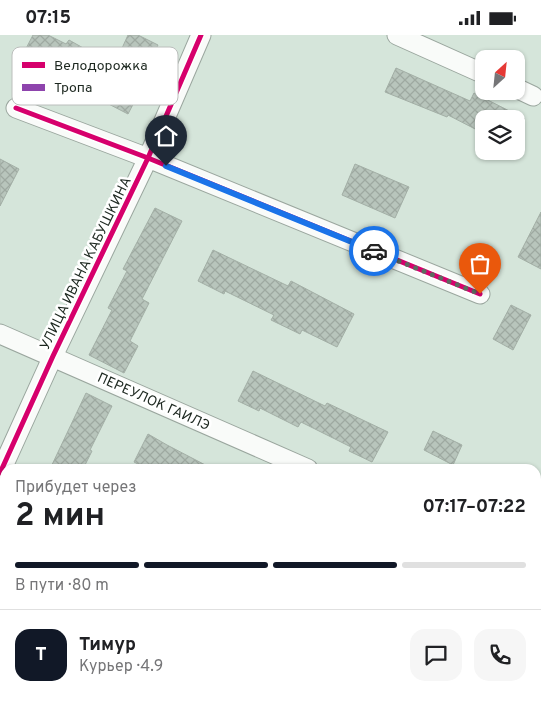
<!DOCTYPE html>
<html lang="ru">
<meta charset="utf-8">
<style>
:root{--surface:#fff;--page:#f6f6f6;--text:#202124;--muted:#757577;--line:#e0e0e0;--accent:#111827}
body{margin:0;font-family:Overpass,sans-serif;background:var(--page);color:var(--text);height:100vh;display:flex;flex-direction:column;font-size:19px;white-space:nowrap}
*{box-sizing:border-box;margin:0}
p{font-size:16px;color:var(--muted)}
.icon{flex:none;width:28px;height:28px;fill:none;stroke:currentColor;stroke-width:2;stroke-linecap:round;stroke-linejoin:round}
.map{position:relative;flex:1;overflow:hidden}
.sheet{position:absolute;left:0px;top:429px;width:541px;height:246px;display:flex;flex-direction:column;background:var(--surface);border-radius:15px 15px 0 0;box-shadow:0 1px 4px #0004}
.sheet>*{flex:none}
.needle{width:32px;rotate:27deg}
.tools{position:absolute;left:475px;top:15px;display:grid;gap:10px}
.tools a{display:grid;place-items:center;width:50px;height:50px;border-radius:10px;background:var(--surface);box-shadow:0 1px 4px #0004;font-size:25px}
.pin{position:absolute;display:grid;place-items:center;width:42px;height:42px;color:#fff;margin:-51px -21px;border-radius:50% 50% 50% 0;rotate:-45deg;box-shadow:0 0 5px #0007}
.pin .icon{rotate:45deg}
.courier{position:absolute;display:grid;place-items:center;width:50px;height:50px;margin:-25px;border:4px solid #1a73e8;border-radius:50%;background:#fff;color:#222;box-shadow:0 1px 6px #0007}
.headline em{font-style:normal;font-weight:700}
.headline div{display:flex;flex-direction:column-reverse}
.headline{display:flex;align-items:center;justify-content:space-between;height:85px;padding:0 15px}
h1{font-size:32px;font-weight:700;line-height:38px}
.bar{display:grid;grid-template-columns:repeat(4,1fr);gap:8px 5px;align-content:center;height:60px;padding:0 15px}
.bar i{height:6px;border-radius:4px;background:var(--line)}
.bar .current{background:var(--accent)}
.bar p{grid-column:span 4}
.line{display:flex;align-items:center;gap:12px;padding:0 15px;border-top:1px solid var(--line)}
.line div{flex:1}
.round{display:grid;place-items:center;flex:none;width:52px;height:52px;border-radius:15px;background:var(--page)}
.status{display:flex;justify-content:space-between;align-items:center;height:35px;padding:0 25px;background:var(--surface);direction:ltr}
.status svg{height:14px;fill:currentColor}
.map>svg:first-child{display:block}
</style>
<div class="status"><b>07:15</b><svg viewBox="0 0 49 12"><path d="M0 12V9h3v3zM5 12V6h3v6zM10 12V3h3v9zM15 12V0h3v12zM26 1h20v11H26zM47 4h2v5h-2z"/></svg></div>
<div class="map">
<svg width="541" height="674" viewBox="0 0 541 674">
<defs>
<pattern id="forest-firs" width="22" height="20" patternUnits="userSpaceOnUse" patternTransform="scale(1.25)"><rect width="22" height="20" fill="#e7cabe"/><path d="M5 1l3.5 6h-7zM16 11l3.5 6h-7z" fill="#c6aea3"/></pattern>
<pattern id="building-cross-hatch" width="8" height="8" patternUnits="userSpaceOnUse" patternTransform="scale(1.25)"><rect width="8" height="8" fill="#b8c5bc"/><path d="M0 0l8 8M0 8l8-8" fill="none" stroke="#9ea9a1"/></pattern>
</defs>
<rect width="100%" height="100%" fill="#d5e5da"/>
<!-- forest -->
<path fill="url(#forest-firs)" d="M541 636V674H525L526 670H536V647Z"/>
<!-- building -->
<g fill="url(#building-cross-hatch)" stroke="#a3afa6">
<path d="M33 0H48L66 9 69 5 85 14 72 39 45 25 39 37 19 27Z"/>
<path d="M128 0H138L158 10 135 55 139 58 128 79 99 64Z"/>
<path d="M396 33 470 66 474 58 525 84H484L479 96 448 80 447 82 385 57Z"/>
<path d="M0 124 19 134 0 171Z"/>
<path d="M355 129 409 152 395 183 342 160Z"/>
<path d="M155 173 182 186 142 264 149 268 130 306 138 311 124 338 89 320 112 275 108 273 127 236 123 234Z"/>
<path d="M541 177V234L518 222Z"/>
<path d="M213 215 288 251 291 246 354 279 337 312 302 295 300 299 271 285 274 280 225 256 224 259 198 246Z"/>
<path d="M511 270 531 280 513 315 493 304Z"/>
<path d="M253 336 325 371 327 368 388 397 372 427 349 416 351 412 301 387 298 392 260 373 259 376 238 366Z"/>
<path d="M86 358 112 371 90 415 92 416 83 434H50Z"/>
<path d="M433 396 462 410 453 430 424 415Z"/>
<path d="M148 399 167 410 213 434H148L134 427Z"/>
</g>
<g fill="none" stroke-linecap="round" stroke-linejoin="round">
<defs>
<g id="minor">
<path d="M397 0 484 39"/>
<path d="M516 53 533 61"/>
<path d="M16 73 148 123 480 259"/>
<path d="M0 299 308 434"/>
<path d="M0 438 53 321 148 123 201 0"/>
<path d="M0 554 5 558"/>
<path d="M257 670 266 674"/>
</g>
</defs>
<!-- minor casing -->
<use href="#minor" stroke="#9aa69e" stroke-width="21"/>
<!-- minor -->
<use href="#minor" stroke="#f9fbf9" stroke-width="19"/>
<!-- quiet -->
<g stroke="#8e44ad" stroke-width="4" stroke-dasharray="8 4" stroke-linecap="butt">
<path d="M536 534 541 536"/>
<path d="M536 619 541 608"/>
<path d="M511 674 513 670"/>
</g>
<defs>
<g id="cycleway">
<path d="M16 73 148 123 480 259"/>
<path d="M0 438 53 321 148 123 201 0"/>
</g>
</defs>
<!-- cycleway casing -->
<use href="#cycleway" stroke="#fff" stroke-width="8"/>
<!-- cycleway -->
<use href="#cycleway" stroke="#d6006c" stroke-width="5"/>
</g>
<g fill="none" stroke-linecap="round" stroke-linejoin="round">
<!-- done -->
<path stroke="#5d6a60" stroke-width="5" stroke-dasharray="0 9" d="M374 216 480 259"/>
<!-- route -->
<path stroke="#1a73e8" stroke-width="6" d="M166 131 374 216"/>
</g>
<g text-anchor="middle" stroke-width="5" stroke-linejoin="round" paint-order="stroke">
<!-- street labels -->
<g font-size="14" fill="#1c271f" stroke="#fff">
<text transform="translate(85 228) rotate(-64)" y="5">УЛИЦА ИВАНА КАБУШКИНА</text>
<text transform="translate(154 366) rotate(24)" y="5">ПЕРЕУЛОК ГАИЛЭ</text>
</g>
</g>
<!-- legend -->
<rect x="12" y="12" width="166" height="58" rx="8" fill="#fff" stroke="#bbbebc" stroke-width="1"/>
<rect x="22" y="27" width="23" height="6" fill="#d6006c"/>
<rect x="22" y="49" width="23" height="7" fill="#8e44ad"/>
<g font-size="14" fill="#1c271f">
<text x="54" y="35">Велодорожка</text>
<text x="54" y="57">Тропа</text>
</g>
</svg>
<div class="tools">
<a><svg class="needle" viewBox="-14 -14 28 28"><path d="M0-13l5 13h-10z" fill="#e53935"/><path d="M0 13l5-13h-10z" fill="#757577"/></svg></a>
<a><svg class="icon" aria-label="layers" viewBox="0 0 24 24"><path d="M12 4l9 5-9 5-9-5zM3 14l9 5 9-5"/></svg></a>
</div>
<div class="pin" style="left:480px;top:259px;background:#ea580c"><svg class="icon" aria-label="bag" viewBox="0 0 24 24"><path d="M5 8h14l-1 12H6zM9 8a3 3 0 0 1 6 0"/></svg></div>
<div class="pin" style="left:166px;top:131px;background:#1f2937"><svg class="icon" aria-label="home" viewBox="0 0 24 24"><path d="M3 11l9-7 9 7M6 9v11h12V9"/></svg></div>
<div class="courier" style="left:374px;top:216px"><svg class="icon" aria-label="car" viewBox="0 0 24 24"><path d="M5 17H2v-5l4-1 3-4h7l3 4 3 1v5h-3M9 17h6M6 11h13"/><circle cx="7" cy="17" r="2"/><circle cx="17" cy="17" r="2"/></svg></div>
<section class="sheet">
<div class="headline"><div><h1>2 мин</h1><p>Прибудет через</p></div><em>07:17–07:22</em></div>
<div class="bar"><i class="current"></i><i class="current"></i><i class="current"></i><i></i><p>В пути · 80 m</p></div>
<div class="line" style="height:90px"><b class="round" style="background:var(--accent);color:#fff">Т</b><div><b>Тимур</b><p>Курьер · 4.9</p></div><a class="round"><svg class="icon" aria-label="chat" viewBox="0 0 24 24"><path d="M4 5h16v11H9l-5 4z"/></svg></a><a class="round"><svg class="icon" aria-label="phone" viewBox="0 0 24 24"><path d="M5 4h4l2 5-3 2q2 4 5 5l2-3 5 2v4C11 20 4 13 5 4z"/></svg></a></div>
</section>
</div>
